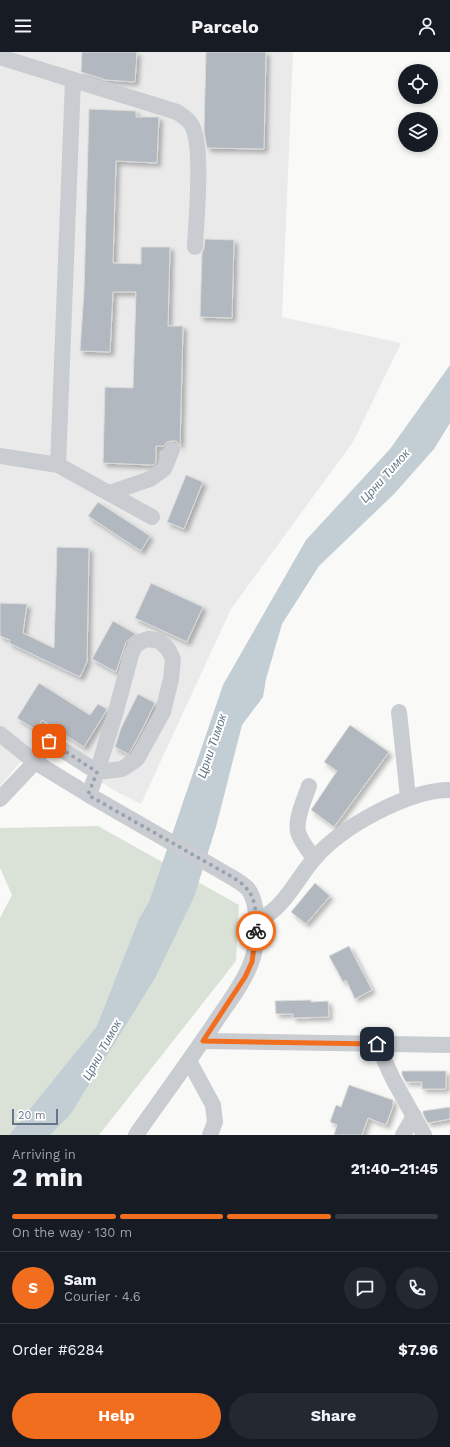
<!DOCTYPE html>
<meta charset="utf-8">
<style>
:root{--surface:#171b24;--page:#242831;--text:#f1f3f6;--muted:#9ea1a6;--line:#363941;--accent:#f16e1f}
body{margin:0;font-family:"Work Sans",sans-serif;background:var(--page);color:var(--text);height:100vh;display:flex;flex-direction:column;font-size:15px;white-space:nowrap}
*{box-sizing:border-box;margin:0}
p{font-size:13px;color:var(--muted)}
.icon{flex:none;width:22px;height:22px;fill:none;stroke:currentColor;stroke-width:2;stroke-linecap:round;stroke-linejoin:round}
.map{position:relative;height:1083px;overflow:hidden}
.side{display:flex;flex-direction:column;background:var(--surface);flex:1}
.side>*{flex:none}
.controls{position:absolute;left:398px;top:12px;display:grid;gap:8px}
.controls a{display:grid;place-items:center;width:40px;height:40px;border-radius:50%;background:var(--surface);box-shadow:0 2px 6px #0003;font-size:20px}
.scale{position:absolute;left:12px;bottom:10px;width:46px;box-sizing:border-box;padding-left:4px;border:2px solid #66758a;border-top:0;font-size:11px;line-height:14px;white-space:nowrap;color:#66758a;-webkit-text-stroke:3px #fff;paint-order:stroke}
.pin{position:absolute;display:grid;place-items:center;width:34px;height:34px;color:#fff;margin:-17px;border-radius:8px;box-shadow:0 2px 6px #0006}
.courier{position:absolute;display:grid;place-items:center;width:40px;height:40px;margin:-20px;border:3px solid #f16e1f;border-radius:50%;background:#fff;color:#222;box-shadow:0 1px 5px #0007}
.overview em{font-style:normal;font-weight:700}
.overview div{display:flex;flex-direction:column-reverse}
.overview{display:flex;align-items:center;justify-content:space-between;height:68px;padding:0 12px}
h1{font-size:26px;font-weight:700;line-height:30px}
.bar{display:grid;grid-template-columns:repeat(4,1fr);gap:6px 4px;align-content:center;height:48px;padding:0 12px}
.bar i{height:5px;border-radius:3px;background:var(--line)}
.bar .on{background:var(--accent)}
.bar p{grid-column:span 4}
.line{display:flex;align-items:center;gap:10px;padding:0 12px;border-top:1px solid var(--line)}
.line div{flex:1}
.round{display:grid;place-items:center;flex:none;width:42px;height:42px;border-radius:21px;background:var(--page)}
.action{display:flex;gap:8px;margin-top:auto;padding:8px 12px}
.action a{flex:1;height:46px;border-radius:24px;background:var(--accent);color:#fff;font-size:16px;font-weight:700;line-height:46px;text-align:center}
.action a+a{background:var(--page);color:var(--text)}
header{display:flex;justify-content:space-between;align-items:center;height:52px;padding:0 12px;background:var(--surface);font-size:18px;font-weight:700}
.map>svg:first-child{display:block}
</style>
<header><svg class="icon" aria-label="menu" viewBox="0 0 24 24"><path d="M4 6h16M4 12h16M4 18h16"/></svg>Parcelo<svg class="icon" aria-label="person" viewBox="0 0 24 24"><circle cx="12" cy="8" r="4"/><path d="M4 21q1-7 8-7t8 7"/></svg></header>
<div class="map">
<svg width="450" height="1083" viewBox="0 0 450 1083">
<defs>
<filter id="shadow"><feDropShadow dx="3.5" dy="3.5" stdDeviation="2" flood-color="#0004"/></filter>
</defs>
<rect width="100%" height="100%" fill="#f9f9f7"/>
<!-- built -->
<path fill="#eaeaea" d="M0 0H293L282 265 401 291 353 390 231 557 141 752 121 742 36 692 0 734Z"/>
<!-- green -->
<path fill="#dae2d8" d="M98 774 239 853 236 909 99 1083H0V866L12 843 0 816V776Z"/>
<!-- water -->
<path fill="#c3cdd4" d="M450 313V371L434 397 394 442 319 514 282 572 266 627 263 645 242 673 216 775 194 845 155 926 70 1063 50 1083H9L97 974 139 867 149 850 223 633 306 488 390 397Z"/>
<!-- building -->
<g fill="#b2b8c0" stroke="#dbdbd9" filter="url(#shadow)">
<path d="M82 0H137L135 30 106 28 81 20Z"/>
<path d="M206 0H266L264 97 207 96 204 79Z"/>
<path d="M89 57 136 59V65H159L157 111 116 109 113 211 141 212V195H170L168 274H183L180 394 176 389H171L167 390 164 394H156V411L153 413 103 411 105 335 133 336 136 240H113L110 300 80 299 84 239Z"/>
<path d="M205 187 234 188 232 266 200 265 202 201 204 196Z"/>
<path d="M186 423 203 430 184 477 167 470Z"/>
<path d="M98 450 150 484 141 499 88 464Z"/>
<path d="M57 495 89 496 87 610 80 625 9 591 10 588 0 584V551L27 552 23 581 54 596Z"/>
<path d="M151 531 203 555 187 590 135 566Z"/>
<path d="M113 569 136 582 126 590 116 620 92 607Z"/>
<path d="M39 631 90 663 98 652 107 657 105 661 84 695 42 668 36 678 17 666Z"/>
<path d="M138 642 155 651 143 676 130 700 128 702 115 695 121 676Z"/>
<path d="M350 673 389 700 334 775 311 758 337 719 324 710Z"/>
<path d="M315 831 330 844 306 872 291 860Z"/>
<path d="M349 894 372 938 355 947 346 928 343 930 329 904Z"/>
<path d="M311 948V950L328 949 329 965 293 966V962H276L275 949Z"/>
<path d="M402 1019H446V1037H422V1030H406L402 1023Z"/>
<path d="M349 1033 393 1048V1054L386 1073 368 1066 362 1083H334L337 1073 330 1070 336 1053 341 1055Z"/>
<path d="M450 1055V1067L428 1071 423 1062V1059Z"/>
</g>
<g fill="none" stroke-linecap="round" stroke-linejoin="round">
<!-- minor -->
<g stroke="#c9ccd0" stroke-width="16">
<path d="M0 5 177 60C181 63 188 67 191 72 204 91 196 169 195 195"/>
<path d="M0 404 58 413 152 465"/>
<path d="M58 413 73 28"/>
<path d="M109 441 150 427 164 417 172 398"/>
<path d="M399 660 408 745"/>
<path d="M0 682 35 710 89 743 233 826C238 829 244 833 248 837 260 853 258 893 251 911 244 930 231 947 220 963 193 1004 164 1043 136 1083"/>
<path d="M309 734C305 746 295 767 298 780 301 790 308 798 314 806"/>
<path d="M0 747 35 710 49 689 97 720 122 717 137 707 163 660 171 627 173 607 168 597 160 589 148 587 142 589 135 594 131 603 116 659 97 720 89 743"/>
<path d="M257 871C264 865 272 860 278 854 292 840 301 822 314 807 341 775 408 738 450 738"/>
<path d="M203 989 450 993"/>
<path d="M377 992 393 1027 424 1083"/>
<path d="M189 1009 213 1053 215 1070 210 1083"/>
<path d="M403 1083 414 1064"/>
</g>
</g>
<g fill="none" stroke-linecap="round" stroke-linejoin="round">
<!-- done -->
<path stroke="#99a3b0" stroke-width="4" stroke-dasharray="0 7.2" d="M49 689 97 720 88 743 234 826C238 829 243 832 246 836 256 845 257 866 256 879"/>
<!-- route -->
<path stroke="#f16e1f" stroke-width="5" d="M256 879 252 910 245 925 203 989 377 992"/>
</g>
<g text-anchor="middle" stroke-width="4" stroke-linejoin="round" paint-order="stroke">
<!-- water labels -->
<g font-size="12" font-style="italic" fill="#627785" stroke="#fff">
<text transform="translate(385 424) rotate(-48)" y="4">Црни Тимок</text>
<text transform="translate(212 694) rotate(-71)" y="4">Црни Тимок</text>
<text transform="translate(102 998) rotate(-61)" y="4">Црни Тимок</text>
</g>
</g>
</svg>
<div class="controls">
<a><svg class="icon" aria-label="locate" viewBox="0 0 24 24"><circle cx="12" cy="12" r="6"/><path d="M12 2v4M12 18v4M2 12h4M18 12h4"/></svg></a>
<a><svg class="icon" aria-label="layers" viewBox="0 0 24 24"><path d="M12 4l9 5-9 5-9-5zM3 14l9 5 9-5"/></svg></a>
</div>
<div class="scale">20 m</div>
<div class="pin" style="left:49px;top:689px;background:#ea580c"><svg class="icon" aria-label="bag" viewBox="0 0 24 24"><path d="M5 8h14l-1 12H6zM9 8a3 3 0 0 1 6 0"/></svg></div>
<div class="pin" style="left:377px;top:992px;background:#1f2937"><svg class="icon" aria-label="home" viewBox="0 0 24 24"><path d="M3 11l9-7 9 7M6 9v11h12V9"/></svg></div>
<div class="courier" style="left:256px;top:879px"><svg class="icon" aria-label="bike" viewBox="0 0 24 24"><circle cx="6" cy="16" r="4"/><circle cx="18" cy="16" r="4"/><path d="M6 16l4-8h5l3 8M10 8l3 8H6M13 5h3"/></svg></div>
</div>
<section class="side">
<div class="overview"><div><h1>2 min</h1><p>Arriving in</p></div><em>21:40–21:45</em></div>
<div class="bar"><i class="on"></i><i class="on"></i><i class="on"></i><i></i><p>On the way · 130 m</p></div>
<div class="line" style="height:72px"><b class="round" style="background:var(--accent);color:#fff">S</b><div><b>Sam</b><p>Courier · 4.6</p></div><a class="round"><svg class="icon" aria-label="chat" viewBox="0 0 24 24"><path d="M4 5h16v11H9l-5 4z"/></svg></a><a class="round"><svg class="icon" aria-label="phone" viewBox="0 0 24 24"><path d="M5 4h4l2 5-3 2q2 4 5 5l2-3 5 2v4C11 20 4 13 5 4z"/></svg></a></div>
<div class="line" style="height:52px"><div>Order #6284</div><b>$7.96</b></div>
<div class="action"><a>Help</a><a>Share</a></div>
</section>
